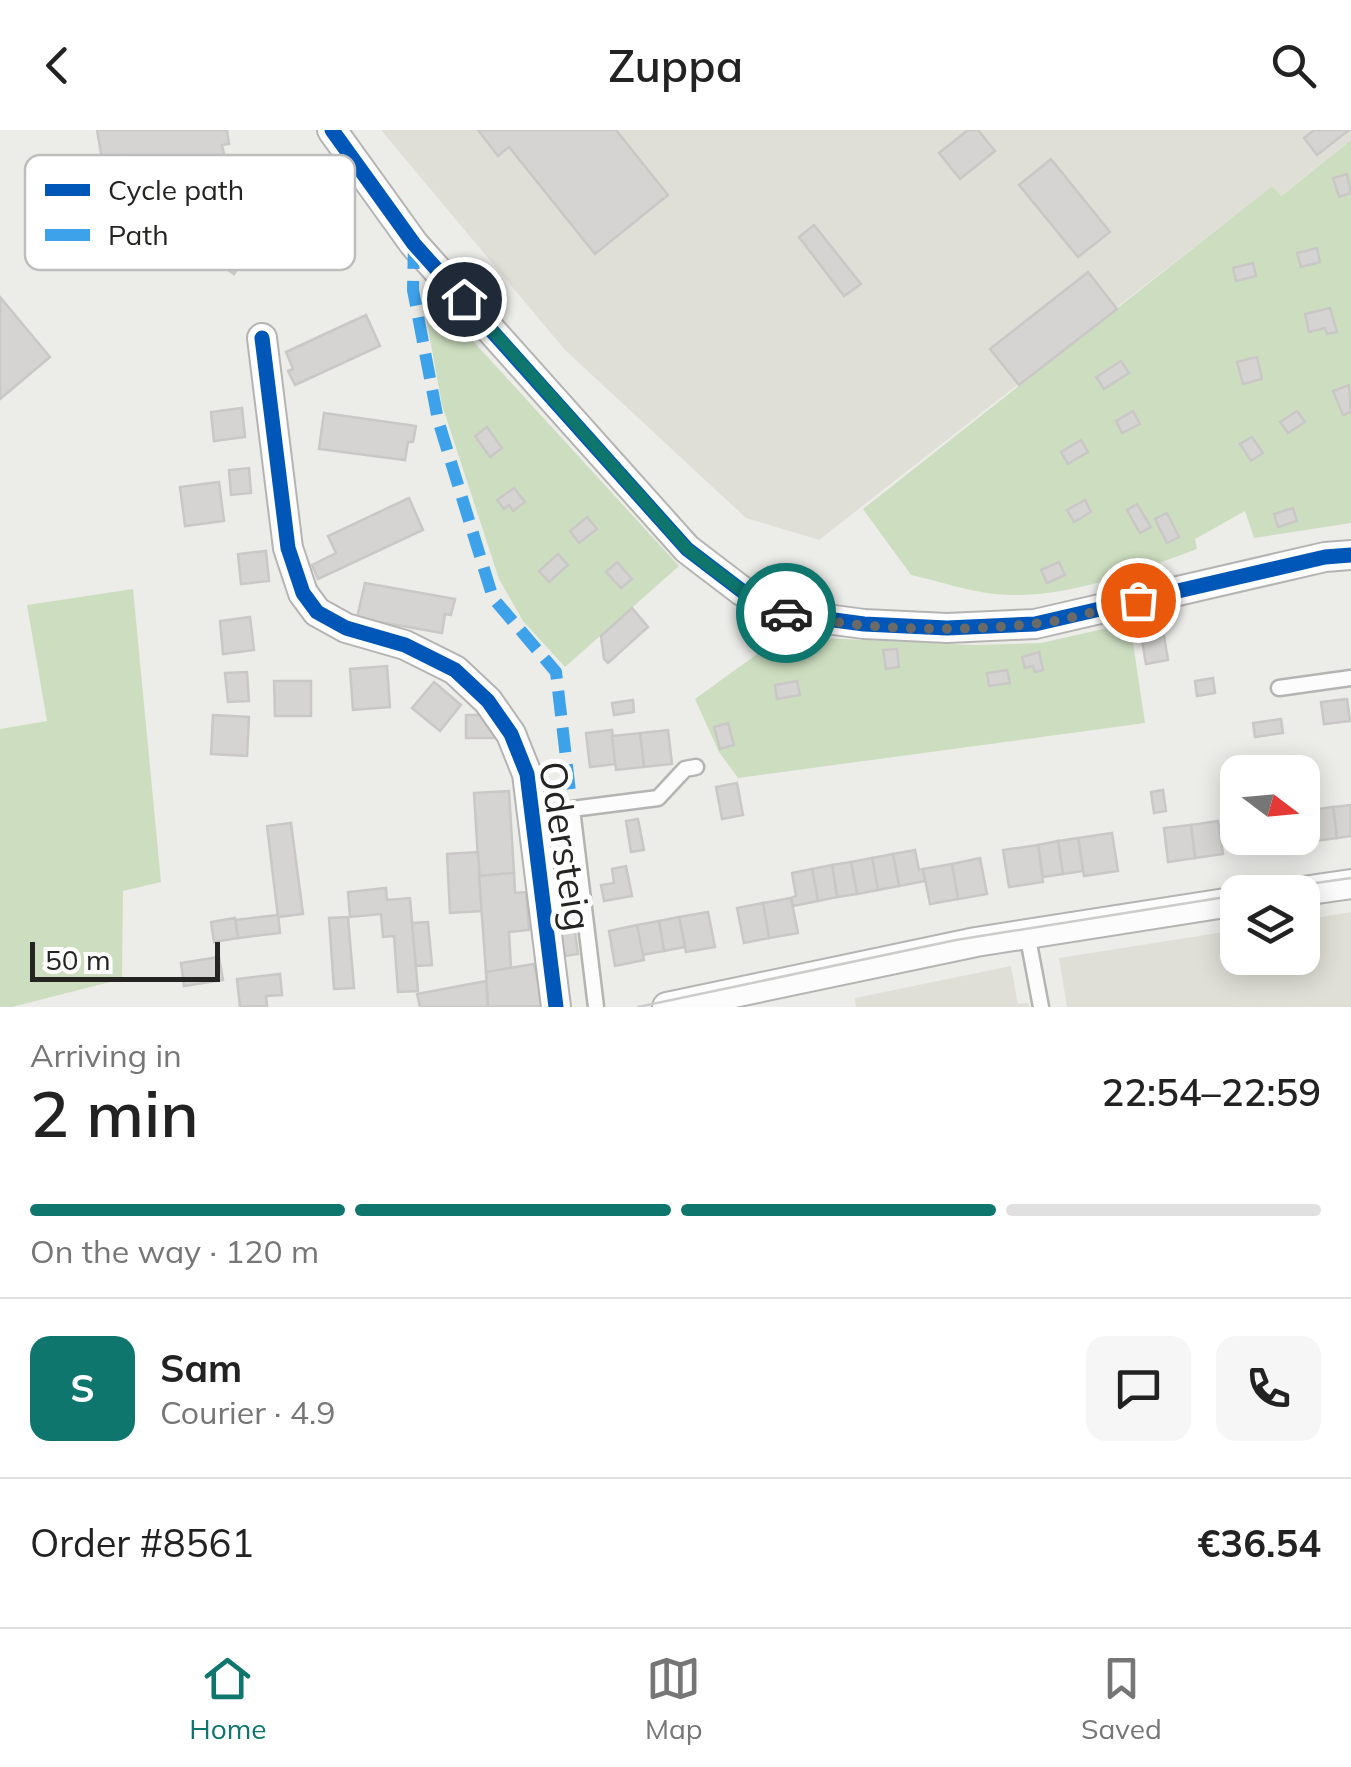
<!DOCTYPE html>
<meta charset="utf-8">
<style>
:root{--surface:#fff;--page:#f6f6f6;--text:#222;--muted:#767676;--line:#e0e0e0;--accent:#0f766e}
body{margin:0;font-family:Mulish,sans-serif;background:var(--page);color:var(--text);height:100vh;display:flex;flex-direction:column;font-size:38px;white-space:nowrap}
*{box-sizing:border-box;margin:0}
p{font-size:32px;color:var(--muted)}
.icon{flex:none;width:55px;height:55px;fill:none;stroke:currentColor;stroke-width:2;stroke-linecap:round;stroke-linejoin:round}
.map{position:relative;height:877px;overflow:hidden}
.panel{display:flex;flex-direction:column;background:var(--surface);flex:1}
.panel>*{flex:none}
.needle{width:65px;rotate:106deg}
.buttons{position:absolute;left:1220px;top:625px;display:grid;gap:20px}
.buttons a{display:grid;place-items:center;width:100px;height:100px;border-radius:20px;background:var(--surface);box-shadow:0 5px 25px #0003;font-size:50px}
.scale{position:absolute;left:30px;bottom:25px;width:190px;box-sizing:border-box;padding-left:10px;border:5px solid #242422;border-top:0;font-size:28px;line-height:35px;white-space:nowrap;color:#242422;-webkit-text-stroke:8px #fff;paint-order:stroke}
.pin{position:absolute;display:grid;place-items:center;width:85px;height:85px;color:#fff;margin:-42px;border:5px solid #fff;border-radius:50%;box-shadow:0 2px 10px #0007}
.courier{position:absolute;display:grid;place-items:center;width:100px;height:100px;margin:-50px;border:8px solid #0f766e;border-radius:50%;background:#fff;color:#222;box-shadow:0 2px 12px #0007}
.head em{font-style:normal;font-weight:600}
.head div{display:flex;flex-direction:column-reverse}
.head{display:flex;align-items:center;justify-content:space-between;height:170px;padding:0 30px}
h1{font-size:65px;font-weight:600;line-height:75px}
.bar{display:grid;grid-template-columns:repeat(4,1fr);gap:15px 10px;align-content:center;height:120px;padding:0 30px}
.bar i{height:12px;border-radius:8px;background:var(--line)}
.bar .selected{background:var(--accent)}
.bar p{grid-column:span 4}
.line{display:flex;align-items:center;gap:25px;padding:0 30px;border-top:2px solid var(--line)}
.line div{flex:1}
.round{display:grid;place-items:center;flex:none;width:105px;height:105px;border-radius:20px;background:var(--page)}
header{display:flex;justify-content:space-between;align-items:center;height:130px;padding:0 30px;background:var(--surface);font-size:45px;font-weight:600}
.menu{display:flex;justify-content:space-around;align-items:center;height:140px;border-top:2px solid var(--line);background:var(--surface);font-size:28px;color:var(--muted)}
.menu a{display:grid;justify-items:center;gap:5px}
.menu .selected{color:var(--accent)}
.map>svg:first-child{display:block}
</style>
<header><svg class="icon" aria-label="back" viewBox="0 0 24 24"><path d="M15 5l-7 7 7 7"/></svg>Zuppa<svg class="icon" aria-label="search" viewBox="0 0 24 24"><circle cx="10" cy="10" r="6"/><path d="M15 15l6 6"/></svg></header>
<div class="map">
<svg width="1351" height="877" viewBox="0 0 1351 877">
<rect width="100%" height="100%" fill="#ecece9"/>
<!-- built -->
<g fill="#e0dfd7">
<path d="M381 0H1351V10L1280 66 1271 57 819 410 746 388 565 220Z"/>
<path d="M1351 782V877H1067L1059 828 1237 800 1238 828H1302L1303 790Z"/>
<path d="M1011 836 1018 874 1028 873 1029 877H856L855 868Z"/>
</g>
<!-- green -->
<g fill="#cddec0">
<path d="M1351 10V393L1254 408 1245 381 1195 409 1197 419C1134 442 1063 471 994 464 967 461 938 451 911 445L863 379 1272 56 1281 66Z"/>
<path d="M439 174 679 436 565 537 523 491 499 449 442 275 426 187Z"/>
<path d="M133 459 161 752 123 761 122 849 12 877H0V599L47 591 27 475Z"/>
<path d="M1130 493 1145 593 738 648 719 622 695 569 786 503 821 508 974 515 1041 513Z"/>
</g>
<!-- building -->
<g fill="#d5d4d2" stroke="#c9c8c6" stroke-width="2.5">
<path d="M97 0H227L229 14 222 15 226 33 147 47 150 60 142 61 147 90 55 107 46 57 112 45 110 35 124 32 122 25 102 29Z"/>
<path d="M478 0H616L668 65 595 124 509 17 498 26Z"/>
<path d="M968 0H978L995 21 960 49 939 23Z"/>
<path d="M1314 0H1349L1317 25 1304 8Z"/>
<path d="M1051 29 1110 102 1078 127 1019 55Z"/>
<path d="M1347 44 1351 63 1339 67 1333 48Z"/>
<path d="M814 95 861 154 844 166 799 107Z"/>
<path d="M233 117 246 126 234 144 220 135Z"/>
<path d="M1317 118 1320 132 1301 137 1297 123Z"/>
<path d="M1253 133 1256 146 1236 151 1233 138Z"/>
<path d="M1088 142 1117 179 1019 255 990 219Z"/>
<path d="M0 167 50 227 0 269Z"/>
<path d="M1330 178 1337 202 1327 204 1325 198 1309 202 1305 184Z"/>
<path d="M366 185 380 216 295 255 288 241 293 239 286 222Z"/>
<path d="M1257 227 1262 249 1243 254 1237 232Z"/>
<path d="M1121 231 1129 243 1104 259 1096 247Z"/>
<path d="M1349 255 1351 282 1343 285 1333 261Z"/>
<path d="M242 278 245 307 214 311 211 282Z"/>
<path d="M1133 281 1140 294 1122 303 1116 291Z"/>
<path d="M1297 281 1305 292 1288 303 1280 292Z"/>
<path d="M324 283 416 296 413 312H408L405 330 319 319Z"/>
<path d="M487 297 502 318 490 327 475 306Z"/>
<path d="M1252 307 1263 323 1251 331 1240 314Z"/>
<path d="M1081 310 1088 322 1068 334 1061 322Z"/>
<path d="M249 338 251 363 231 365 229 340Z"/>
<path d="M219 352 224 391 185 396 180 357Z"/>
<path d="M514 358 525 372 513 381 509 375 504 379 497 370Z"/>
<path d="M409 368 423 400 318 449 312 435 336 423 328 406Z"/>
<path d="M1085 370 1091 382 1074 392 1067 380Z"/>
<path d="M1137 374 1151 397 1140 403 1127 380Z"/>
<path d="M1293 378 1297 391 1278 397 1274 384Z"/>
<path d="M1167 383 1179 407 1167 413 1155 389Z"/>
<path d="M587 387 597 399 579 413 570 401Z"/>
<path d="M266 421 269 451 241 454 238 424Z"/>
<path d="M558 424 568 435 549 452 539 441Z"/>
<path d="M617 432 632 449 621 458 606 442Z"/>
<path d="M1059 432 1065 445 1047 453 1041 440Z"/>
<path d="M365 453 455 469 451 485 445 484 442 503 357 488Z"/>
<path d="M632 478 648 497 608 533 604 529 601 506Z"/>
<path d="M250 487 254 520 223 524 220 491Z"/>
<path d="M1164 506 1168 530 1146 534 1142 510Z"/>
<path d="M897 519 899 537 886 539 883 520Z"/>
<path d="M1039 522 1043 540 1035 542 1033 536 1025 538 1022 527Z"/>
<path d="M387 536 390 577 353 580 350 539Z"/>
<path d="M1007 540 1010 553 989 556 987 543Z"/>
<path d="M247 542 249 571 228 572 225 543Z"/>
<path d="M1213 548 1215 563 1197 566 1195 551Z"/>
<path d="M274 551H311V586H275Z"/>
<path d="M797 551 800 565 777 569 775 555Z"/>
<path d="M434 552 461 575 440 601 412 578Z"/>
<path d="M1347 569 1350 591 1324 594 1321 572Z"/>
<path d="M633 570 634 582 614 585 612 573Z"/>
<path d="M213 585 249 587 247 626 211 624Z"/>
<path d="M466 585H484L495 608H466Z"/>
<path d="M1281 589 1283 603 1255 607 1253 593Z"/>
<path d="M728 593 734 615 720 619 714 597Z"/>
<path d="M612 600 616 634 590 637 586 603Z"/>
<path d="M668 600 672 634 644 637 640 603Z"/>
<path d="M640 603 644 637 616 640 612 606Z"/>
<path d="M737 653 743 685 722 689 716 657Z"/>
<path d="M1163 660 1166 681 1154 683 1151 662Z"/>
<path d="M509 661 514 743 479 746 474 663Z"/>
<path d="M1351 675V706L1337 708 1333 677Z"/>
<path d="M1333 677 1337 708 1315 711 1311 680Z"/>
<path d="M1311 680 1315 711 1295 713V708H1302V681Z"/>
<path d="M638 689 644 720 631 722 626 691Z"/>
<path d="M1218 691 1223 724 1195 728 1191 695Z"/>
<path d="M291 693 303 784 278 787 267 696Z"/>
<path d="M1191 695 1195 728 1168 732 1164 698Z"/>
<path d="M1112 703 1118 741 1084 746 1078 708Z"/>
<path d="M1078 708 1083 741 1063 744 1058 711Z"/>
<path d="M1058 711 1063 744 1043 747 1038 715Z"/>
<path d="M1038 715 1043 752 1009 757 1003 720Z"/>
<path d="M915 720 919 740 923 739 925 751 899 756 893 724Z"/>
<path d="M478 722 482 781 450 783 447 724Z"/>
<path d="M893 724 899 756 878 760 872 728Z"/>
<path d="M872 728 878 760 857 764 851 732Z"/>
<path d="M980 728 987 764 958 769 952 734Z"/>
<path d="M851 732 857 764 837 767 832 735Z"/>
<path d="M952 734 958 769 930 774 923 739Z"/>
<path d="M832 735 837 767 818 771 812 739Z"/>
<path d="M626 736 632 766 604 771 601 755 614 753 612 739Z"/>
<path d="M812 739 818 771 793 776 791 768 796 766 792 743Z"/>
<path d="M514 743 515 763 526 762 529 800 509 802 511 838 486 842 479 746Z"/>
<path d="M386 758 387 770 410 768 418 861 398 862 394 806 383 807 381 784 350 787 348 762Z"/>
<path d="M791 768 798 803 769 808 763 773Z"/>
<path d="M763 773 769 808 744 813 737 778Z"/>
<path d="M708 782 715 817 686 822 679 787Z"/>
<path d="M278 785 280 803 238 808 235 790Z"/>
<path d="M348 787 354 858 334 859 329 788Z"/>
<path d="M679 787 685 817 664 821 659 791Z"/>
<path d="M235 788 238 808 214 812 211 792Z"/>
<path d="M659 791 664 821 642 825 637 795Z"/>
<path d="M428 792 432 835 416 836 412 793Z"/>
<path d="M637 795 644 830 615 836 609 801Z"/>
<path d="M575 802 578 824 558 827 555 805Z"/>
<path d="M219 827 223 850 184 856 181 833Z"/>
<path d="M534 834 543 876 488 877 486 842Z"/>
<path d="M280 844 282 865 266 866 267 876 240 877 237 849Z"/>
<path d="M486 851 488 877H420L417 864Z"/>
</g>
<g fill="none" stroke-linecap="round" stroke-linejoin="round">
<defs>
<g id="lane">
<path d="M1279 558 1351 548"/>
<path d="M1027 803 1041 877"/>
<path d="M596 877 572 679 658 668 685 639 696 637"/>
</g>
<g id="street">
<path d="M332 0 414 114 687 419 742 461 789 484 864 494 947 498 1035 494 1325 427 1351 425"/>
<path d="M262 208 288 418 303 463 317 482 346 498 405 515 455 540 488 571 511 604 527 644 556 877"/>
<path d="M1296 762 1351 754"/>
<path d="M667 877 976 812 1238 771"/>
</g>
</defs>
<!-- lane casing -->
<use href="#lane" stroke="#b4b4b3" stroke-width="19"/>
<!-- street casing -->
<use href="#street" stroke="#b4b4b3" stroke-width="32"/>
<!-- lane -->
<use href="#lane" stroke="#fcfcfc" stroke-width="14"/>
<!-- street -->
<use href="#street" stroke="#fcfcfc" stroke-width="28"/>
<!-- tram -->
<g stroke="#ccccca" stroke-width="2.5">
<path d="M1253 762 1351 748"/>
<path d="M638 877 956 810 1238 765"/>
</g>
<!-- quiet -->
<path stroke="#3ea2ea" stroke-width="12" stroke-dasharray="25 12" stroke-linecap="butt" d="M414 114 413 160 438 290 493 468 556 542 572 679"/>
<defs>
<g id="cycleway">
<path d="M332 0 414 114 687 419 742 461 789 484 864 494 947 498 1035 494 1325 427 1351 425"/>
<path d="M262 208 288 418 303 463 317 482 346 498 405 515 455 540 488 571 511 604 527 644 556 877"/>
</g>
</defs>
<!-- cycleway casing -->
<use href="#cycleway" stroke="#fff" stroke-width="21"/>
<!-- cycleway -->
<use href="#cycleway" stroke="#0057b8" stroke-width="15"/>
</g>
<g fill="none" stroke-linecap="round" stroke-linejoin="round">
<!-- done -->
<path stroke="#6a6a68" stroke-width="10" stroke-dasharray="0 18" d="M786 483C864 501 953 502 1032 494 1067 491 1103 479 1138 470"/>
<!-- route -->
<path stroke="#0f766e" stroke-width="12" d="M464 169 687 419 742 461 786 483"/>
</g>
<g text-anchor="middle" stroke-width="10" stroke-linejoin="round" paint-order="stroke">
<!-- street labels -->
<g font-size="38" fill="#242422" stroke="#fff">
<text transform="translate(565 716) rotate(81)" y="13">Odersteig</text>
</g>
</g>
<!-- legend -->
<rect x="25" y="25" width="330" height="115" rx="15" fill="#fff" stroke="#bdbdbd" stroke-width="2.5"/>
<rect x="45" y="54" width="45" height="12" fill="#0057b8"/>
<rect x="45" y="99" width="45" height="12" fill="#3ea2ea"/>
<g font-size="28" fill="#242422">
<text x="108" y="70">Cycle path</text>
<text x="108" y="115">Path</text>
</g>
</svg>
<div class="buttons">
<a><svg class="needle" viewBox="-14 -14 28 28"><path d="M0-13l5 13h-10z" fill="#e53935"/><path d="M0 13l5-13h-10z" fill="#767676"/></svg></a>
<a><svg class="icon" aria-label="layers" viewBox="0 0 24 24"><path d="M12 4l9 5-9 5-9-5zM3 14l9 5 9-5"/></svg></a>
</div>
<div class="scale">50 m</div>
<div class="pin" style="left:1138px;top:470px;background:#ea580c"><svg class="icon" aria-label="bag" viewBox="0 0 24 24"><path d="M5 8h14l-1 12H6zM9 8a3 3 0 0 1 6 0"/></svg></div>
<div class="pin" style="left:464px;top:169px;background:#1f2937"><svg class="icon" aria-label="home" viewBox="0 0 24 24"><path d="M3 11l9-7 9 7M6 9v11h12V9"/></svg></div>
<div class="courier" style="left:786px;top:483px"><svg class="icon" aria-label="car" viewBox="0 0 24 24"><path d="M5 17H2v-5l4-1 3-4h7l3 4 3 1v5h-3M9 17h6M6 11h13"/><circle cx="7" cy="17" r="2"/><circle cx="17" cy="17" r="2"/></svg></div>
</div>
<section class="panel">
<div class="head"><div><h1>2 min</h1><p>Arriving in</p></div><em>22:54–22:59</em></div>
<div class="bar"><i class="selected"></i><i class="selected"></i><i class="selected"></i><i></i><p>On the way · 120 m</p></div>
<div class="line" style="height:180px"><b class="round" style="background:var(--accent);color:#fff">S</b><div><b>Sam</b><p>Courier · 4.9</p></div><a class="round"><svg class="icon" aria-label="chat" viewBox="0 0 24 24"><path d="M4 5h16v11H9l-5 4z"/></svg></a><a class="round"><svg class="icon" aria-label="phone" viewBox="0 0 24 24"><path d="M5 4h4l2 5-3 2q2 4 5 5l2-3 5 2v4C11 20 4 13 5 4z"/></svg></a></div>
<div class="line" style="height:130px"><div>Order #8561</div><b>€36.54</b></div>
</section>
<nav class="menu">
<a class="selected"><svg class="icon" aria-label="home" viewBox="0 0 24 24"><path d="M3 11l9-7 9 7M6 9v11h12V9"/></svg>Home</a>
<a><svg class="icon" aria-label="map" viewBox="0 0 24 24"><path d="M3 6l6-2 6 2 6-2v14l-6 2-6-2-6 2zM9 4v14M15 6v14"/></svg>Map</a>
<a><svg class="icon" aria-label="saved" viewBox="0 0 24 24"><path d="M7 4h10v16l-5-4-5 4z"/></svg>Saved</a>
</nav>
